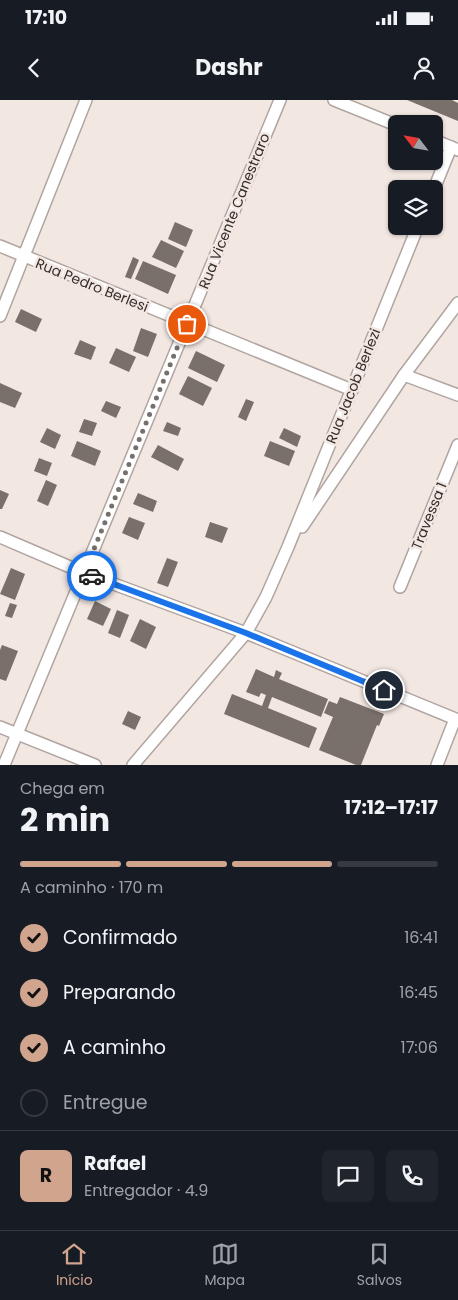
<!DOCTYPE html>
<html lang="pt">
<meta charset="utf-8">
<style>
:root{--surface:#171b24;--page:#20242c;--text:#f1f3f6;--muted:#9ea1a6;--line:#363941;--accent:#d0a48d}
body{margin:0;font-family:Poppins,sans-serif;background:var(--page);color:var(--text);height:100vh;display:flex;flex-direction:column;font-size:19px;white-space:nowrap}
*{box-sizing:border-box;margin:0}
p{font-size:16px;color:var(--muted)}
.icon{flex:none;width:28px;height:28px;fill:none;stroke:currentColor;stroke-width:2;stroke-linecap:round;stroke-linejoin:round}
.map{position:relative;height:665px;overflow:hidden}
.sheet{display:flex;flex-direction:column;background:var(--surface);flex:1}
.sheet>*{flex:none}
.needle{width:32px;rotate:301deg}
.tools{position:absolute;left:388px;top:15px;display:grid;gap:10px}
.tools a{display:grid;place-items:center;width:55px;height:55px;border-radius:8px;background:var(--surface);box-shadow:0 1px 4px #0004;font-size:25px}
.pin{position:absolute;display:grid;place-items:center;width:42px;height:42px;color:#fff;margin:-21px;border:2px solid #fff;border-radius:50%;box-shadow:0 1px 5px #0007}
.courier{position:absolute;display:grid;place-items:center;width:50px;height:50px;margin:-25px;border:4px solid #1a73e8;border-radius:50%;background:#fff;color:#222;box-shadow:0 1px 6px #0007}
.summary em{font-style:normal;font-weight:700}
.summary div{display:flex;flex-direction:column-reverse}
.summary{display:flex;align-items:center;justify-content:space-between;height:85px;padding:0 20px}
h1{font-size:32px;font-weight:700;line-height:38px}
.bar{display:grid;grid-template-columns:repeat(4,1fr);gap:8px 5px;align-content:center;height:60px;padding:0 20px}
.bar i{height:6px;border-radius:4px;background:var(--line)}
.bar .active{background:var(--accent)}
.bar p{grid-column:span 4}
.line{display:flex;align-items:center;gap:12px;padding:0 20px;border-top:1px solid var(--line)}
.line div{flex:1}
.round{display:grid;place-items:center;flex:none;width:52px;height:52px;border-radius:8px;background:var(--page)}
ol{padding:0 20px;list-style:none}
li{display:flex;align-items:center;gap:15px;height:55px}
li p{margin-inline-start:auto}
li .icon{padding:5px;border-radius:50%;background:var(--accent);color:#111;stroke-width:4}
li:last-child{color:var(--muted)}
li i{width:28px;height:28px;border:2px solid var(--line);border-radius:50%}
.status{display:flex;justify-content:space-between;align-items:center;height:35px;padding:0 25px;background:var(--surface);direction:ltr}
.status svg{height:14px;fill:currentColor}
header{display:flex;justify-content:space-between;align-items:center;height:65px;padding:0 20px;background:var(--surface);font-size:22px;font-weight:700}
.dock{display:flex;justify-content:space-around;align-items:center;height:70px;border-top:1px solid var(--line);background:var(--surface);font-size:14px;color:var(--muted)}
.dock a{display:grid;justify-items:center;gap:2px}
.dock .active{color:var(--accent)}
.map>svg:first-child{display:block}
</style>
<div class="status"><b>17:10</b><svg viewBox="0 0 49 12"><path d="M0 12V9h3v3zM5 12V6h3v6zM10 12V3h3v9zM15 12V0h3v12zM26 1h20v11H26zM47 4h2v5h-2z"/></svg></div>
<header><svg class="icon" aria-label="back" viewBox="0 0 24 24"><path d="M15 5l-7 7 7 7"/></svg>Dashr<svg class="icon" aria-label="person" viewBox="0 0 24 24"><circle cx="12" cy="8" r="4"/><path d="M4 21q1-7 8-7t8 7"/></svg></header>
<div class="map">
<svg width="458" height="665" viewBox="0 0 458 665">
<rect width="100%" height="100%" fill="#f3e7e2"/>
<!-- building -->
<g fill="#796f6b">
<path d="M407 0H452L458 3V21Z"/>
<path d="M175 122 193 130 186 147 168 139Z"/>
<path d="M161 140 184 151 176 168 152 157Z"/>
<path d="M133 157 139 160 131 179 125 177Z"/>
<path d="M143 161 176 175 168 194 135 179Z"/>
<path d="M21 209 42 219 36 232 15 222Z"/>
<path d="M141 228 157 234 148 257 133 251Z"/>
<path d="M80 240 96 247 91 260 74 254Z"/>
<path d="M116 248 136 257 129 272 109 263Z"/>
<path d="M196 251 225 265 217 282 188 268Z"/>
<path d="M188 276 212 288 203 306 179 294Z"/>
<path d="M0 283 22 293 15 308 0 302Z"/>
<path d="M246 299 254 302 246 321 238 317Z"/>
<path d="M106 301 121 307 116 318 101 311Z"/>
<path d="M84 319 97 323 92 336 79 332Z"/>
<path d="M167 322 181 328 178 336 163 331Z"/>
<path d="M47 328 61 335 55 349 40 342Z"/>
<path d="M284 328 301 336 297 347 279 338Z"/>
<path d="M77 341 101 351 95 366 71 356Z"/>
<path d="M270 341 295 351 289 366 264 356Z"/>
<path d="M158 345 184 359 178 371 151 357Z"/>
<path d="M39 358 52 363 47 376 34 371Z"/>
<path d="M46 380 57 385 48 406 37 401Z"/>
<path d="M0 390 9 394 2 409H0Z"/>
<path d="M138 393 157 401 153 412 133 404Z"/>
<path d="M129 417 145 423 138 440 122 433Z"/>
<path d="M210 422 228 428 222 443 205 437Z"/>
<path d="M167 458 178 462 168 487 157 483Z"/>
<path d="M11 468 25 474 15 500 0 494Z"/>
<path d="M95 501 111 509 103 526 87 519Z"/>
<path d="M10 503 17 505 12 518 5 516Z"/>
<path d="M117 510 129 515 120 538 108 533Z"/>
<path d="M140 519 156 527 146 549 130 541Z"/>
<path d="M2 545 18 551 6 581 0 579V550Z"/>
<path d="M256 569 274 577 276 570 282 573 279 579 328 599 321 617 272 597 268 608 317 628 309 648 224 614 232 594 262 606 266 595 261 593 259 597 246 592Z"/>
<path d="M340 597 384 614 379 626 377 625 361 665H356L319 650 333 617 324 613 329 601 337 604Z"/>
<path d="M128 611 141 617 135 630 122 624Z"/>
</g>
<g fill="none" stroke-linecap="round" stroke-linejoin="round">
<defs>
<g id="street">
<path d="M334 0 396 25"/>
<path d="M434 40 458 50"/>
<path d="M434 89 451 47"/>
<path d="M0 146 352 290"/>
<path d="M0 216 86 0"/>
<path d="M404 275 458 295"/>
<path d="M302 427 404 275 458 203"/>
<path d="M0 437 84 473 246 533 458 620"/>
<path d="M400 487 458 345"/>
<path d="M0 627 95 665"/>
<path d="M4 665 280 0"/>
<path d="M133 665 246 533 266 497 288 447 418 126"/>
<path d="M437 665 455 619"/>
</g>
</defs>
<!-- street casing -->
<use href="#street" stroke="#b0a5a1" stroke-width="14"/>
<!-- street -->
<use href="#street" stroke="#fff" stroke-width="11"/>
</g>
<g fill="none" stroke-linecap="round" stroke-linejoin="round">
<!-- done -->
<path stroke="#766f6c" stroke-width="5" stroke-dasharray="0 9" d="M92 476 84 473 187 224"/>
<!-- route -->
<path stroke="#1a73e8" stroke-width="6" d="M92 476 246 533 384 590"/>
</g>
<g text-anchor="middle" stroke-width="5" stroke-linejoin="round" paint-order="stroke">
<!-- street labels -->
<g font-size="14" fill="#332e2c" stroke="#f3e7e2">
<text transform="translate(234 111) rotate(-68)" y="5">Rua Vicente Canestraro</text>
<text transform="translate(92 185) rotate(22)" y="5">Rua Pedro Berlesi</text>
<text transform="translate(353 286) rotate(-68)" y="5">Rua Jacob Berlezi</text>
<text transform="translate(429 416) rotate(-68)" y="5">Travessa 1</text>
</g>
</g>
</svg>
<div class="tools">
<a><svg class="needle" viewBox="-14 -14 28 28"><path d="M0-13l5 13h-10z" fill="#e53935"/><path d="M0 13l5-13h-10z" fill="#9ea1a6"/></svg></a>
<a><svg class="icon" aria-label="layers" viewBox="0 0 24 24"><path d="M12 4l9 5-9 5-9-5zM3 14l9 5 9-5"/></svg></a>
</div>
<div class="pin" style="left:187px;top:224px;background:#ea580c"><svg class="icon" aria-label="bag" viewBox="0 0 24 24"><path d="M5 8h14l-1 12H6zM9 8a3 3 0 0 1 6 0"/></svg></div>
<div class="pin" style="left:384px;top:590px;background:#1f2937"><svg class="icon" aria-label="home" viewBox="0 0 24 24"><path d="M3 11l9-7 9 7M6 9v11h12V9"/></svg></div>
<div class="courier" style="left:92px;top:476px"><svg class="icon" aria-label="car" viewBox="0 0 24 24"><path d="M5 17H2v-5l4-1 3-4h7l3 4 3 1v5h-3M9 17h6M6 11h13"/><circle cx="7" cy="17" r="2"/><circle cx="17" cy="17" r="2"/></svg></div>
</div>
<section class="sheet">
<div class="summary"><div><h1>2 min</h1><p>Chega em</p></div><em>17:12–17:17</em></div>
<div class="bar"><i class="active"></i><i class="active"></i><i class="active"></i><i></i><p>A caminho · 170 m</p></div>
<ol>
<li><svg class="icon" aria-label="check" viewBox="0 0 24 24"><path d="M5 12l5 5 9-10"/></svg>Confirmado<p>16:41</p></li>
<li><svg class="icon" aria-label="check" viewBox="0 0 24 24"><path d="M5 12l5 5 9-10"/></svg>Preparando<p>16:45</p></li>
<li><svg class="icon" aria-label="check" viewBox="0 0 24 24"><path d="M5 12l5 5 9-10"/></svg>A caminho<p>17:06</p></li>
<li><i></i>Entregue</li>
</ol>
<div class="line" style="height:90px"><b class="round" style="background:var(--accent);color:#111">R</b><div><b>Rafael</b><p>Entregador · 4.9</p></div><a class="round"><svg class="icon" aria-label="chat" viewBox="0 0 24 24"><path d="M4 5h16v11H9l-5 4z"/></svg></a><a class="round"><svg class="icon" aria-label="phone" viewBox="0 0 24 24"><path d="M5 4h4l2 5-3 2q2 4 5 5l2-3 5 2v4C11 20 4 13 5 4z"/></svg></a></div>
</section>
<nav class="dock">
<a class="active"><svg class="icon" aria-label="home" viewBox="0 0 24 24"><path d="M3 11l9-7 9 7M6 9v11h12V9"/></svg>Início</a>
<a><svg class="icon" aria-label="map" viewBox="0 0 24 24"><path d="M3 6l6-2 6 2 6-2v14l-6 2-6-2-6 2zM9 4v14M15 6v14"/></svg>Mapa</a>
<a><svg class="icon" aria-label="saved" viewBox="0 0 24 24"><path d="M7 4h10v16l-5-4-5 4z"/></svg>Salvos</a>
</nav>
